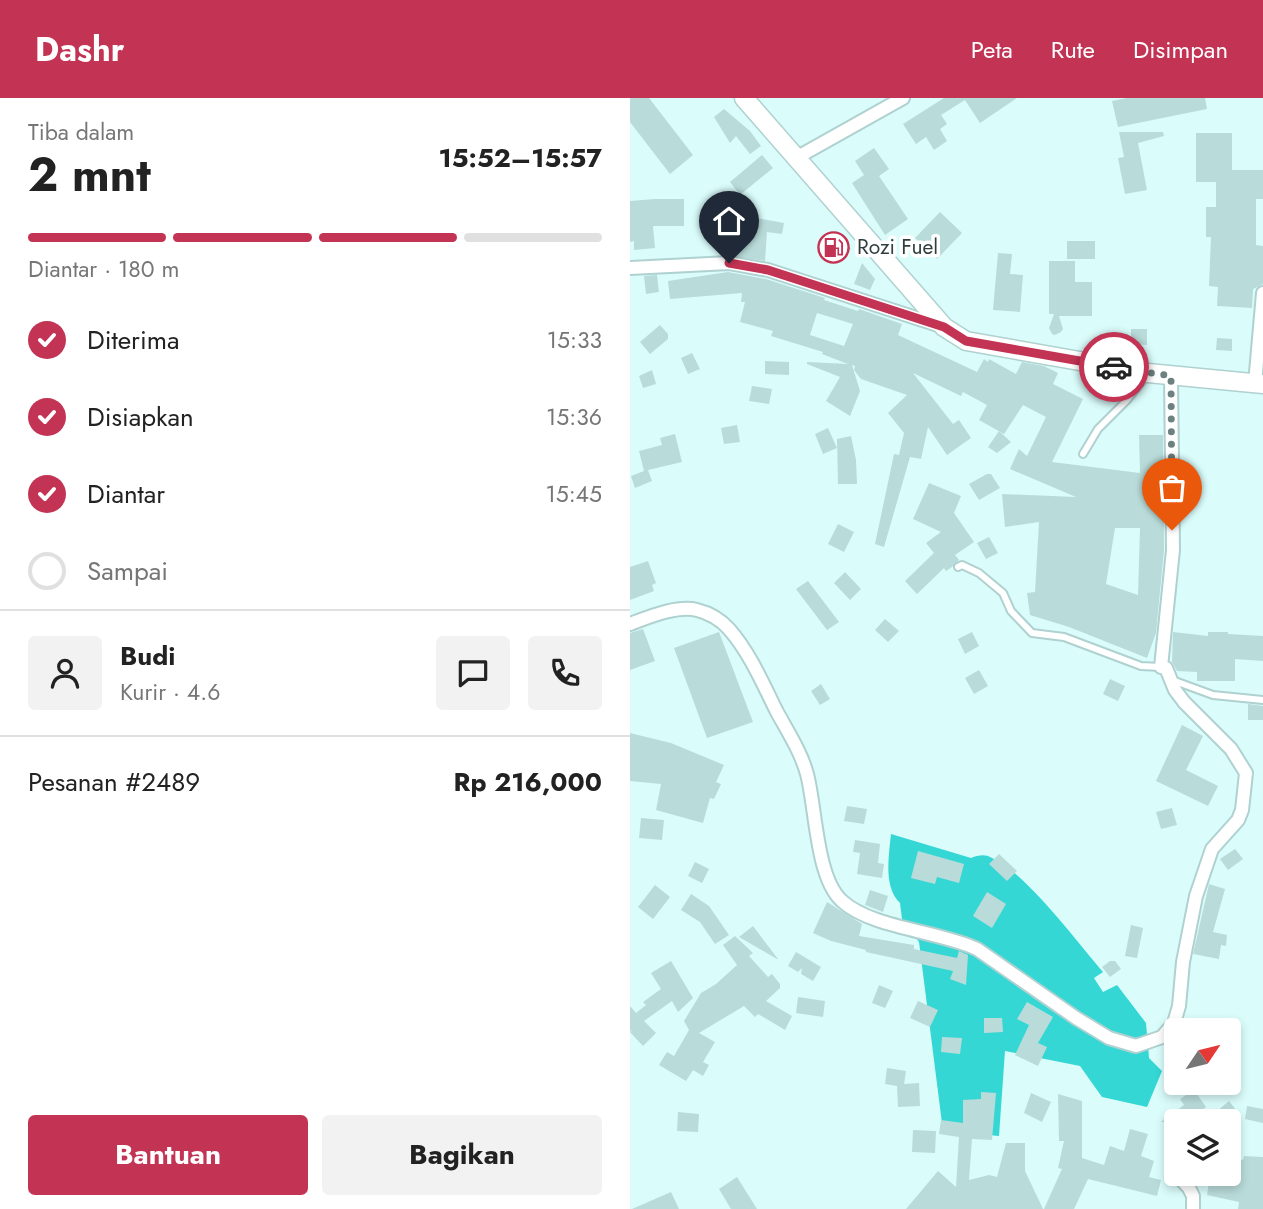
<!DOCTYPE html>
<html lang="id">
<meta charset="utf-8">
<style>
:root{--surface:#fff;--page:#f2f2f2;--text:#222;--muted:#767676;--line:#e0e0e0;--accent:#c33353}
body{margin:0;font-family:Jost,sans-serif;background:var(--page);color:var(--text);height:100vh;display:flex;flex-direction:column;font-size:26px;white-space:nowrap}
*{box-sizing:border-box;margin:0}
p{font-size:23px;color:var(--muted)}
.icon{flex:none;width:38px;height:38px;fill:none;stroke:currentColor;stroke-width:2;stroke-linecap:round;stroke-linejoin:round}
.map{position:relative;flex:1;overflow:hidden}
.panel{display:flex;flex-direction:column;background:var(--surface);width:630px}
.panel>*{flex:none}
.needle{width:46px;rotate:55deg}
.fabs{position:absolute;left:534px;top:920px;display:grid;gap:14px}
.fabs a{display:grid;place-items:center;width:77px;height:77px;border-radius:7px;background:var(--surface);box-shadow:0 4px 10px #0003;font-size:35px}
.pin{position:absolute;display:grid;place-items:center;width:60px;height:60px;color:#fff;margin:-72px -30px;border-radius:50% 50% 50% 0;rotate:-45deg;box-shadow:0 0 7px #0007}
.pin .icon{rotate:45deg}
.courier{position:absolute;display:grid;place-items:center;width:70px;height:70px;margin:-35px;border:5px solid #c33353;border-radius:50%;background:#fff;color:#222;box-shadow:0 2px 9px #0007}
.overview em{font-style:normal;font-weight:700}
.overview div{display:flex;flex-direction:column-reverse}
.overview{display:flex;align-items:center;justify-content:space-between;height:119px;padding:0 28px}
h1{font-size:46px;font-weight:700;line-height:52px}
.bar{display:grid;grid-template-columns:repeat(4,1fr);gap:10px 7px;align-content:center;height:84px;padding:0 28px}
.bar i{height:9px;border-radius:5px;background:var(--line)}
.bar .active{background:var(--accent)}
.bar p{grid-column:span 4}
.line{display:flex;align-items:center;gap:18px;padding:0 28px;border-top:2px solid var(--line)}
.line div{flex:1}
.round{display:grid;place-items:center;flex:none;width:74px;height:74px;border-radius:7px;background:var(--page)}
ol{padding:0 28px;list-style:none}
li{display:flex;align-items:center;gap:21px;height:77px}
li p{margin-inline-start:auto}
li .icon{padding:7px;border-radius:50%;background:var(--accent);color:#fff;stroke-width:4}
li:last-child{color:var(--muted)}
li i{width:38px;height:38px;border:4px solid var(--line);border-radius:50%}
.button{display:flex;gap:14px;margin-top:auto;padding:14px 28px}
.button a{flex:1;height:80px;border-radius:7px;background:var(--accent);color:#fff;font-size:28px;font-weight:700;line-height:80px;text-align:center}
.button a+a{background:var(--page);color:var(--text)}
header{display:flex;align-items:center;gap:42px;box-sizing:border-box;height:98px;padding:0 35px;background:var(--accent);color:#fff}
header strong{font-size:33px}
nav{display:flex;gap:38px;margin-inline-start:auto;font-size:24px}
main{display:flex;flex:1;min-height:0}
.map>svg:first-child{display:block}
</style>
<header>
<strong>Dashr</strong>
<nav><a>Peta</a><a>Rute</a><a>Disimpan</a></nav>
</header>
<main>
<section class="panel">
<div class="overview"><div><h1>2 mnt</h1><p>Tiba dalam</p></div><em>15:52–15:57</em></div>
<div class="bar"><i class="active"></i><i class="active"></i><i class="active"></i><i></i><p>Diantar · 180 m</p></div>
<ol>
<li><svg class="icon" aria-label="check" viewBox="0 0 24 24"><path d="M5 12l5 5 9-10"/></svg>Diterima<p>15:33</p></li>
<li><svg class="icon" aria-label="check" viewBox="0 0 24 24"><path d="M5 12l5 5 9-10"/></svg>Disiapkan<p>15:36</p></li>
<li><svg class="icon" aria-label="check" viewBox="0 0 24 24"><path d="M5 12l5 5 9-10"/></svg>Diantar<p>15:45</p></li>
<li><i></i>Sampai</li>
</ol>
<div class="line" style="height:126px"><a class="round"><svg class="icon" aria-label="person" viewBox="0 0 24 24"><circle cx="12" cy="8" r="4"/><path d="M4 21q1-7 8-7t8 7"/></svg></a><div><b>Budi</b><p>Kurir · 4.6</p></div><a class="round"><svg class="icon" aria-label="chat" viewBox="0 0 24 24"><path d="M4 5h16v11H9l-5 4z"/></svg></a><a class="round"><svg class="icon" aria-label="phone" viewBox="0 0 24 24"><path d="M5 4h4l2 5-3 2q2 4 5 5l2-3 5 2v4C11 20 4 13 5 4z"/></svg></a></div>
<div class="line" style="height:91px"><div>Pesanan #2489</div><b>Rp 216,000</b></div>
<div class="button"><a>Bantuan</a><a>Bagikan</a></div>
</section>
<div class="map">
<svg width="633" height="1111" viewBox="0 0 633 1111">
<rect width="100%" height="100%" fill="#dafdfc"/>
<!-- forest -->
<path fill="#34d7d4" d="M261 736 341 760C349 757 355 756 362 760 396 775 447 844 473 874L464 880 473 894 487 887 516 925 519 960 532 973 517 1009 472 999 450 968 375 953 369 1038 313 1033 289 844 272 821 270 805C253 789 259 757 261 736Z"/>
<!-- building -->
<g fill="#b9dcda" fill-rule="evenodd">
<path d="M0 0H19L63 57 40 76 0 24Z"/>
<path d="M314 0H387L350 25 335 2 311 17 317 26 310 31 317 43 304 52 296 39 286 46 273 26Z"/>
<path d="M497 0H575L577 11 488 29 482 3Z"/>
<path d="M94 11 120 33 131 48 120 56 106 38 100 45 84 19Z"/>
<path d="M489 34H533L534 38 508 45 517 92 495 96 488 60 494 59Z"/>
<path d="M566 35H602V72H633V101H626V147L633 148V186L623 191 622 210 587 208 588 189 579 188 581 139H576V109H586V84H566Z"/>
<path d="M244 50 259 71 249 78 278 121 255 137 222 85 234 77 225 63Z"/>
<path d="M132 57 143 70 110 97 100 84Z"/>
<path d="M25 101H54V128H23L25 150 4 152V143L0 144V103Z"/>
<path d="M101 110 123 115 122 119 154 125 152 136 137 134 135 163 90 157Z"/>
<path d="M310 114 332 135 307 161 285 140Z"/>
<path d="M206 133 221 151 203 166 188 147Z"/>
<rect x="437" y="143" width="28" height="18"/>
<path d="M368 155 382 156 380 176 393 177 390 214 363 212Z"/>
<path d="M419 163H445V184H462V218H429L433 231 431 234 425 237 422 236 419 230 424 216H419Z"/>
<path d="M232 165 245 181 240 192 224 186Z"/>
<path d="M98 174 136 181 195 200 194 202 228 213 229 211 272 226 268 237 347 274 354 261 358 264 359 261 386 276 392 264 414 268 428 275 423 286 453 301 422 364 510 375 509 337H533L534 452 526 535 517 560 439 529 400 517 397 495 405 494 409 424 375 429 372 396 446 399 380 371 389 351 397 358 416 319 393 307 374 336 349 322 357 307 333 294 331 298 283 275 323 326 329 322 341 340 317 357 298 329 291 361 280 359 254 449 245 446 264 356 269 357 274 335 258 315 277 297 231 281 224 272 225 268 222 267 230 293 220 318 196 303 210 279 177 266V264L218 266 192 256 193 254 141 238 143 233 110 224 115 204H111L112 195 40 201 38 183ZM187 215 223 226 214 248 180 237ZM485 430H510L508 497 476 486Z"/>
<path d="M27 177 29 194 16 196 14 178Z"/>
<path d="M30 227 38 236V241L20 256 10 244Z"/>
<path d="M501 231H517V247L501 246Z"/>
<path d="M587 240 602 241V253L586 252Z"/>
<path d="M62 255 70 271 58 276 51 260Z"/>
<path d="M135 263 159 264V277L135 276Z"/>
<path d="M22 272 26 286 13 290 9 278Z"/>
<path d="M122 288 142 291 139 306 119 303Z"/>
<path d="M107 327 110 344 94 346 91 330Z"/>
<path d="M198 330 207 350 193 356 185 336Z"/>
<path d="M369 333 381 344 367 355 358 349Z"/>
<path d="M45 336 52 364 18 372 22 383 5 390 1 378 14 373 9 353 32 347 30 340Z"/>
<path d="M221 338 226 362 227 386H208L207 341Z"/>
<path d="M357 376H361L370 390 349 402 339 386Z"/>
<path d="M299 385 331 398 324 415 344 444 325 457 329 462 322 469 316 473 314 470 287 496 275 483 304 455 296 445 311 434 283 421Z"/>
<path d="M208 426 224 434 214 454 198 446Z"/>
<path d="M359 439 368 455 356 461 347 445Z"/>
<path d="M18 463 26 485 22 487 24 493 0 502V469Z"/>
<path d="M215 474 231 491 220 502 204 485Z"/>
<path d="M178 483 209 524 197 532 166 491Z"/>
<path d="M255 521 269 533 258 544 245 532Z"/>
<path d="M13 531 25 563 0 572V535Z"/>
<path d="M89 534 123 624 77 640 44 550Z"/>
<path d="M342 534 349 548 335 556 328 541Z"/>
<path d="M543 534 578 538V534H598V536L633 538V563L605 561V583H567V574L547 573 542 564Z"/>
<path d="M349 572 358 588 344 596 335 580Z"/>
<path d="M480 581 495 588 488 603 473 596Z"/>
<path d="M191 586 200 601 190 607 181 593Z"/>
<path d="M618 606 633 608V622H618Z"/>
<path d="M552 627 573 638 556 672 588 688 578 708 526 683Z"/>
<path d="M0 635 41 645 94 667 86 684 91 686 84 701 80 700 73 725 26 712 31 686 0 683Z"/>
<path d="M217 708 237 711 234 726 214 723Z"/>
<path d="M542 710 547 727 531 731 526 714Z"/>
<path d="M11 720 34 722 32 742 9 740Z"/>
<path d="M225 742 250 746 248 765 254 766 252 780 227 776 230 755 223 754Z"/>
<path d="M605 751 613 761 598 772 590 761Z"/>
<path d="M288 753 334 766 329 785 307 779 305 786 281 780Z"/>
<path d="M369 756 387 773 377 783 359 766Z"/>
<path d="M65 764 79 771 72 785 58 778Z"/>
<path d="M579 786 595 791 583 834 597 837 596 848 591 847 589 861 563 856Z"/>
<path d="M25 787 40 799 23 821 8 809Z"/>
<path d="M240 792 258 798 253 814 235 807Z"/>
<path d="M357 794 376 806 362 830 343 818Z"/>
<path d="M61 796 79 808 99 837 85 846 70 824 51 812Z"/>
<path d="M197 804 232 826 229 838 284 847V851L327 860 329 853 338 857 336 887 320 881 323 873 236 854V852L201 843 183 835Z"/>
<path d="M501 827 513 830 507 860 495 858Z"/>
<path d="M123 828 148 861H147L109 839Z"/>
<path d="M105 838 123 855 119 858 138 879 142 876 150 886V890L136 903 162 918 155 932 128 916 125 919 114 908 69 935 85 944 73 964 79 967 73 978 63 972 56 983 29 967 37 954 44 958 59 932 54 923 71 895 86 886 107 867 93 847Z"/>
<path d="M166 854 191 869 183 883 171 876 172 870 168 874 158 868Z"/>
<path d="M41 863 63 900 48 914 42 903 14 923 26 935 13 948 0 934 3 931 0 933V908L6 915 16 907 13 904 31 891 21 875Z"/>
<path d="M480 863H485L491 871 480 879 472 869Z"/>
<path d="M249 887 263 893 255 910 242 905Z"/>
<path d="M168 899 195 903 193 919 166 915Z"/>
<path d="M288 903 308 912 300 929 280 920Z"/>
<path d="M397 904 423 919 408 945 417 949 408 968 385 957 399 927 387 921Z"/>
<path d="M354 920H372L373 934 354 935Z"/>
<path d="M312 939 332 940 330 956 311 954Z"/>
<path d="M257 970 276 973 274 986 289 985 290 1008 268 1009 267 988 255 986Z"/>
<path d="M564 992 576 1009 555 1024H531L554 1007 550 1001Z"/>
<path d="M351 994 366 995 362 1042 342 1041 339 1082 359 1077 367 1079 376 1045H395V1073L413 1111H276L308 1073 326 1089 329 1039 309 1036 311 1022 333 1025V1002L351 1001Z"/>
<path d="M401 995 421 1004 412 1024 394 1015Z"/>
<path d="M428 996 452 1003V1060L474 1067 480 1048 494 1053 500 1031 518 1036 511 1058 524 1063 519 1079 531 1082 527 1098 458 1081 444 1111H414L432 1071 428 1070 434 1043H429Z"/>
<path d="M599 1003 610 1017 602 1024H574Z"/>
<path d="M617 1008 633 1011V1025L615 1021Z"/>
<path d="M48 1014 69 1016 68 1034 47 1033Z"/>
<path d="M283 1032 306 1033 305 1055 282 1054Z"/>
<path d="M598 1058 613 1062 614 1058 633 1059V1111H608L609 1104 577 1097 579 1084 585 1085 588 1076H598Z"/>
<path d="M107 1079 127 1111H101L89 1091Z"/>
<path d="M41 1094 49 1111H2Z"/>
</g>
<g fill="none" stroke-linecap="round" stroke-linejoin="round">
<defs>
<g id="service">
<path d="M453 356 468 331 497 302 517 277"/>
<path d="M328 469 332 467 349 475 373 495 381 513 402 535 434 539 511 568 531 569"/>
<path d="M542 582 583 597 633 602"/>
</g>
<g id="minor">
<path d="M166 60 273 0"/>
<path d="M0 170 99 165 138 172 314 229"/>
<path d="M625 286 633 195"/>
<path d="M0 526C19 519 47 507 67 512 79 515 91 522 99 531 120 555 133 586 147 614 158 634 171 654 177 676 186 710 186 780 212 803 241 830 309 833 347 851L446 920 479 940 506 948 532 939 544 925 549 908 553 864 566 798 582 751 608 722 612 712 616 675 601 651 554 604 545 592 536 570 531 569 543 452 541 278"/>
<path d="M545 1075 559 1090 563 1098V1111"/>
</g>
<path id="secondary" d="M114 0 314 229 336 243 518 275 633 286"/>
</defs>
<!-- service casing -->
<use href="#service" stroke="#afd1d0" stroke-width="10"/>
<!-- minor casing -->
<use href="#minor" stroke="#afd1d0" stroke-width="16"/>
<!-- secondary casing -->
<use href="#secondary" stroke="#afd1d0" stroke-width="21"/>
<!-- service -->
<use href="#service" stroke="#fff" stroke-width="6"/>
<!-- minor -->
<use href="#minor" stroke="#fff" stroke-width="12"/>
<!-- secondary -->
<use href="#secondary" stroke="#fff" stroke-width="18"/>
</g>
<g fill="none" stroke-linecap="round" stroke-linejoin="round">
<!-- done -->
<path stroke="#6c8180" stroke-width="7" stroke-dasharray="0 12.6" d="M484 269 541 278 542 432"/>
<!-- route -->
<path stroke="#c33353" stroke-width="9" d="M99 165 138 172 314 229 336 243 484 269"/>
</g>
<!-- icons -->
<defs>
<symbol id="fuel-ring" viewBox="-11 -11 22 22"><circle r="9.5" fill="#fff" stroke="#c33353" stroke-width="1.5"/><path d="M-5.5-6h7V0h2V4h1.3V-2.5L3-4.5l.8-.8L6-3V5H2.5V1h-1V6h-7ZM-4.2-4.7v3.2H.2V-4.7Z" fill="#c33353"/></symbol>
</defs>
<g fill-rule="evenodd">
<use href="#fuel-ring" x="186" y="132" width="35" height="35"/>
</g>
<g text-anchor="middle" stroke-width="7" stroke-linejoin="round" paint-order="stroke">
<!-- poi labels -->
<g font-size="21" fill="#303e3d" stroke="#fff" text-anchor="start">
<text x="227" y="156">Rozi Fuel</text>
</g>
</g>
</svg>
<div class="fabs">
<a><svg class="needle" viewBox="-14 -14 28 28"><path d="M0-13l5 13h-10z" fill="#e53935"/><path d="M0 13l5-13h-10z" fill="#767676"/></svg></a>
<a><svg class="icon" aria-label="layers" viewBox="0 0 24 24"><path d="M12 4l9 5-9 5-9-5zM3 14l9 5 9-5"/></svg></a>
</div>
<div class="pin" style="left:542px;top:432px;background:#ea580c"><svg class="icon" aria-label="bag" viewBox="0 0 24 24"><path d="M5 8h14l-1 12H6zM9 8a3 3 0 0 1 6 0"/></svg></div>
<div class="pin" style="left:99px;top:165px;background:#1f2937"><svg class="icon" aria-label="home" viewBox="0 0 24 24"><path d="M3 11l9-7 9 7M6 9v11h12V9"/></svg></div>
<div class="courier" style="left:484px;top:269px"><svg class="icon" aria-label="car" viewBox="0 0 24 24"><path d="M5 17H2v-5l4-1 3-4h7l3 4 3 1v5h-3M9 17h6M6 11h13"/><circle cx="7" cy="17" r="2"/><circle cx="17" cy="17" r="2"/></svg></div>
</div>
</main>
